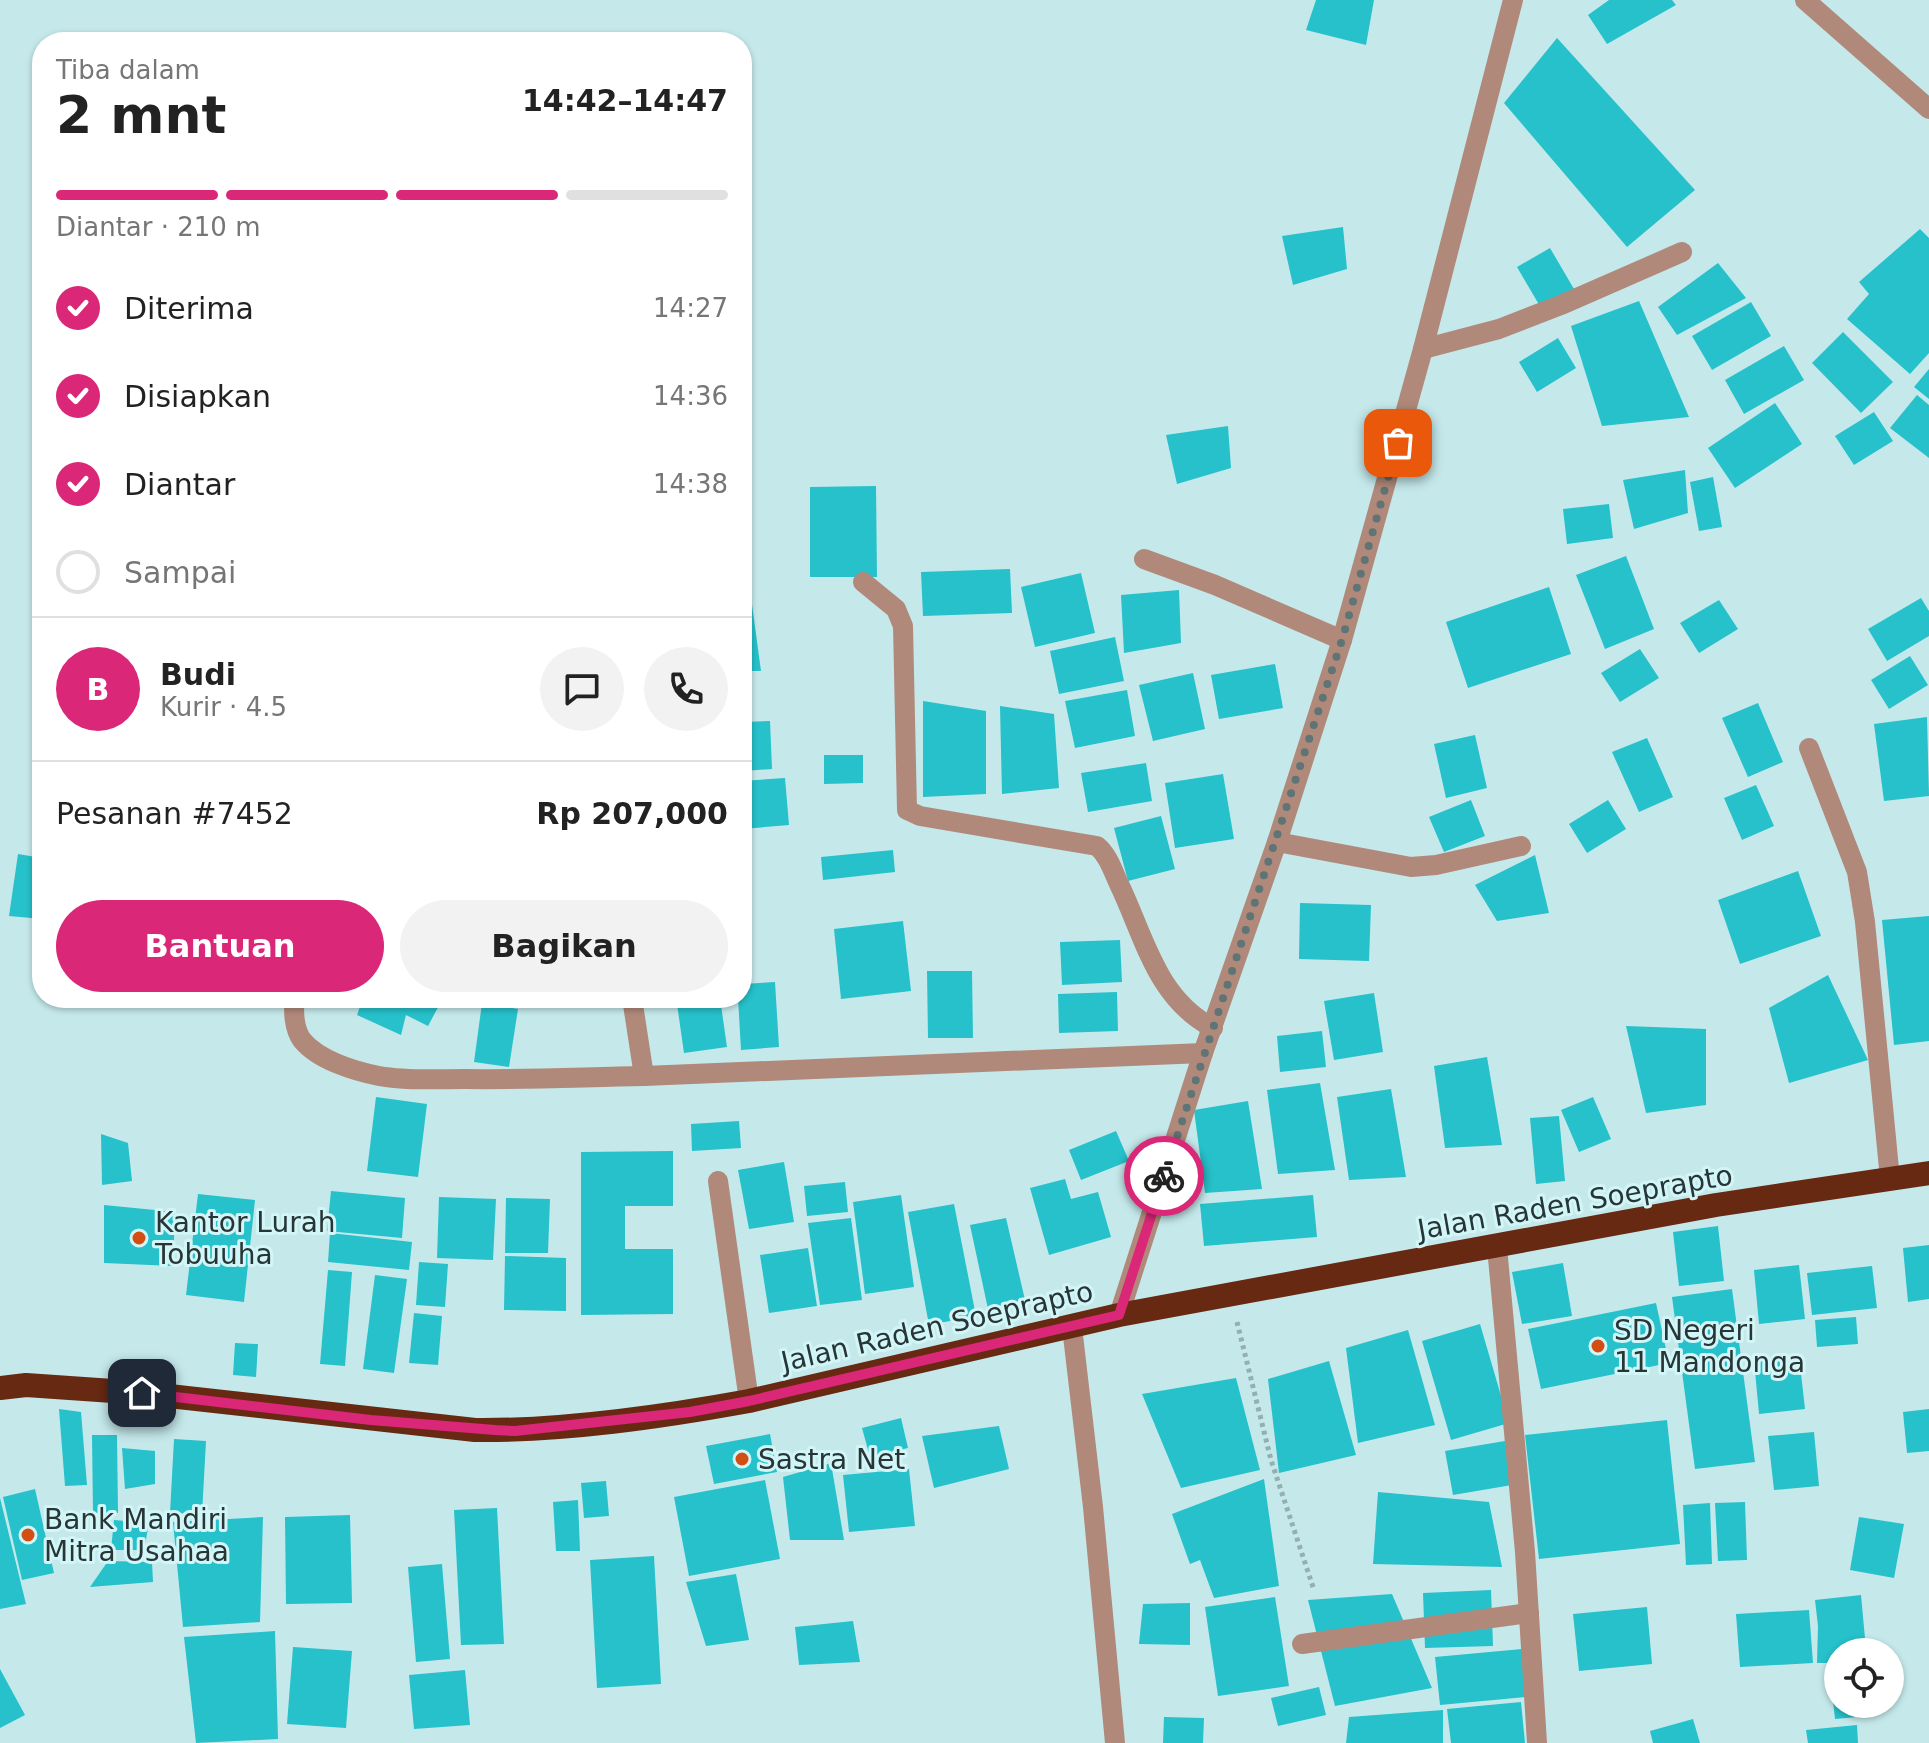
<!DOCTYPE html>
<html lang="id">
<meta charset="utf-8">
<style>
:root{--surface:#fff;--page:#f2f2f2;--text:#222;--muted:#767676;--line:#e0e0e0;--accent:#db2777}
body{margin:0;font-family:"DejaVu Sans",sans-serif;background:var(--page);color:var(--text);height:100vh;display:flex;flex-direction:column;font-size:30px;white-space:nowrap}
*{box-sizing:border-box;margin:0}
p{font-size:26px;color:var(--muted)}
.icon{flex:none;width:44px;height:44px;fill:none;stroke:currentColor;stroke-width:2;stroke-linecap:round;stroke-linejoin:round}
.map{position:relative;flex:1;overflow:hidden}
.panel{position:absolute;left:32px;top:32px;width:720px;height:976px;display:flex;flex-direction:column;background:var(--surface);border-radius:32px;box-shadow:0 2px 6px #0004}
.panel>*{flex:none}
.controls{position:absolute;left:1824px;top:1638px;display:grid;gap:16px}
.controls a{display:grid;place-items:center;width:80px;height:80px;border-radius:50%;background:var(--surface);box-shadow:0 2px 6px #0004;font-size:40px}
.pin{position:absolute;display:grid;place-items:center;width:68px;height:68px;color:#fff;margin:-34px;border-radius:16px;box-shadow:0 4px 12px #0006}
.courier{position:absolute;display:grid;place-items:center;width:80px;height:80px;margin:-40px;border:6px solid #db2777;border-radius:50%;background:#fff;color:#222;box-shadow:0 2px 10px #0007}
.head em{font-style:normal;font-weight:600}
.head div{display:flex;flex-direction:column-reverse}
.head{display:flex;align-items:center;justify-content:space-between;height:136px;padding:0 24px}
h1{font-size:52px;font-weight:600;line-height:60px}
.bar{display:grid;grid-template-columns:repeat(4,1fr);gap:12px 8px;align-content:center;height:96px;padding:0 24px}
.bar i{height:10px;border-radius:6px;background:var(--line)}
.bar .on{background:var(--accent)}
.bar p{grid-column:span 4}
.line{display:flex;align-items:center;gap:20px;padding:0 24px;border-top:2px solid var(--line)}
.line div{flex:1}
.round{display:grid;place-items:center;flex:none;width:84px;height:84px;border-radius:42px;background:var(--page)}
ol{padding:0 24px;list-style:none}
li{display:flex;align-items:center;gap:24px;height:88px}
li p{margin-inline-start:auto}
li .icon{padding:8px;border-radius:50%;background:var(--accent);color:#fff;stroke-width:4}
li:last-child{color:var(--muted)}
li i{width:44px;height:44px;border:4px solid var(--line);border-radius:50%}
.primary-button{display:flex;gap:16px;margin-top:auto;padding:16px 24px}
.primary-button a{flex:1;height:92px;border-radius:48px;background:var(--accent);color:#fff;font-size:32px;font-weight:600;line-height:92px;text-align:center}
.primary-button a+a{background:var(--page);color:var(--text)}
.map>svg:first-child{display:block}
</style>
<div class="map">
<svg width="1929" height="1743" viewBox="0 0 1929 1743">
<rect width="100%" height="100%" fill="#c5e9eb"/>
<!-- building -->
<g fill="#26c1ca">
<path d="M1316 0H1374L1366 45 1306 30Z"/>
<path d="M1609 0H1672L1676 5 1607 44 1588 15Z"/>
<path d="M1557 38 1695 190 1627 247 1504 103Z"/>
<path d="M1343 227 1347 269 1293 285 1282 236Z"/>
<path d="M1920 229 1929 238V353L1910 374 1847 319 1869 294 1859 282Z"/>
<path d="M1550 248 1574 289 1541 308 1517 267Z"/>
<path d="M1718 263 1746 298 1677 335 1658 307Z"/>
<path d="M1639 301 1689 417 1602 426 1571 326Z"/>
<path d="M1751 302 1771 336 1712 370 1692 336Z"/>
<path d="M1843 332 1893 382 1861 413 1812 363Z"/>
<path d="M1558 338 1576 368 1537 392 1519 362Z"/>
<path d="M1784 346 1804 380 1744 414 1725 380Z"/>
<path d="M1929 369V399L1914 387Z"/>
<path d="M1917 395 1929 405V458L1890 428Z"/>
<path d="M1775 403 1802 444 1735 488 1708 448Z"/>
<path d="M1874 412 1893 441 1854 465 1835 436Z"/>
<path d="M1228 426 1231 468 1177 484 1166 435Z"/>
<path d="M1685 470 1688 513 1634 529 1623 480Z"/>
<path d="M1713 477 1722 527 1699 531 1690 482Z"/>
<path d="M876 486 877 577H810V487Z"/>
<path d="M1609 504 1613 538 1567 544 1563 509Z"/>
<path d="M1626 556 1654 629 1605 649 1576 575Z"/>
<path d="M1010 569 1012 613 923 616 921 572Z"/>
<path d="M1081 573 1095 633 1035 647 1021 587Z"/>
<path d="M1549 587 1571 654 1468 688 1446 622Z"/>
<path d="M1179 590 1181 643 1124 653 1121 595Z"/>
<path d="M742 596 751 597 761 671H742Z"/>
<path d="M1921 598 1929 611V636L1887 661 1868 629Z"/>
<path d="M1719 600 1738 629 1699 653 1680 623Z"/>
<path d="M1115 637 1124 681 1059 694 1050 651Z"/>
<path d="M1640 649 1659 678 1620 702 1601 673Z"/>
<path d="M1910 656 1928 685 1889 709 1871 680Z"/>
<path d="M1275 664 1283 708 1219 719 1211 675Z"/>
<path d="M1193 673 1205 729 1153 741 1139 685Z"/>
<path d="M1127 690 1135 736 1075 748 1065 701Z"/>
<path d="M923 701 986 711V794L923 797Z"/>
<path d="M1758 703 1783 762 1748 777 1722 718Z"/>
<path d="M1000 706 1054 714 1059 788 1002 794Z"/>
<path d="M1927 717 1929 796 1884 801 1874 724Z"/>
<path d="M770 721 772 769 742 771V722Z"/>
<path d="M1475 735 1487 788 1446 798 1434 744Z"/>
<path d="M1647 738 1673 797 1639 812 1612 752Z"/>
<path d="M824 755H863V783L824 784Z"/>
<path d="M1146 763 1152 801 1088 812 1081 773Z"/>
<path d="M1223 774 1234 839 1175 848 1165 783Z"/>
<path d="M785 778 789 825 742 829V781Z"/>
<path d="M1756 785 1774 826 1742 840 1724 798Z"/>
<path d="M1471 800 1485 836 1444 852 1429 817Z"/>
<path d="M1608 800 1626 829 1587 853 1569 824Z"/>
<path d="M1161 816 1175 869 1128 881 1114 828Z"/>
<path d="M893 850 895 872 823 880 821 857Z"/>
<path d="M18 854 42 858V919L9 916Z"/>
<path d="M1535 855 1549 913 1497 921 1475 885Z"/>
<path d="M1798 871 1821 936 1740 964 1718 900Z"/>
<path d="M1300 903 1371 905 1369 961 1299 959Z"/>
<path d="M1929 916V1041L1894 1045 1882 920Z"/>
<path d="M903 921 911 991 841 999 834 929Z"/>
<path d="M1120 940 1122 982 1062 985 1060 942Z"/>
<path d="M927 971H972L973 1038H928Z"/>
<path d="M1828 975 1868 1060 1789 1083 1769 1008Z"/>
<path d="M775 982 779 1047 741 1050 738 998H742V984Z"/>
<path d="M1117 992 1118 1031 1059 1033 1058 994Z"/>
<path d="M1374 993 1383 1052 1334 1060 1324 1001Z"/>
<path d="M363 998H443L428 1026 406 1015 401 1035 357 1015Z"/>
<path d="M720 998 727 1047 684 1053 677 1004Z"/>
<path d="M482 1003 518 1009 509 1067 474 1062Z"/>
<path d="M1626 1026 1706 1029V1105L1646 1113Z"/>
<path d="M1322 1031 1326 1067 1280 1072 1277 1036Z"/>
<path d="M1487 1057 1502 1145 1445 1148 1434 1066Z"/>
<path d="M1320 1083 1335 1170 1278 1174 1267 1090Z"/>
<path d="M1391 1089 1406 1177 1349 1180 1337 1097Z"/>
<path d="M376 1097 427 1104 418 1177 367 1171Z"/>
<path d="M1593 1097 1611 1139 1579 1152 1561 1110Z"/>
<path d="M1248 1101 1262 1189 1205 1193 1194 1110Z"/>
<path d="M1559 1116 1565 1181 1536 1184 1530 1118Z"/>
<path d="M739 1121 741 1148 692 1151 691 1124Z"/>
<path d="M1116 1131 1129 1161 1081 1180 1069 1150Z"/>
<path d="M101 1134 128 1143 132 1181 102 1185Z"/>
<path d="M673 1151V1206H625V1249H673V1314L581 1315V1152Z"/>
<path d="M784 1162 794 1222 749 1229 738 1170Z"/>
<path d="M1065 1179 1071 1199 1098 1192 1111 1237 1049 1255 1030 1188Z"/>
<path d="M845 1182 848 1212 807 1216 804 1186Z"/>
<path d="M331 1191 405 1198 402 1238 327 1231Z"/>
<path d="M198 1194 255 1200 244 1302 186 1295Z"/>
<path d="M901 1195 914 1287 865 1294 853 1202Z"/>
<path d="M1313 1195 1317 1237 1204 1246 1200 1204Z"/>
<path d="M439 1197 496 1199 493 1260 437 1258Z"/>
<path d="M506 1198 550 1199 548 1253H505Z"/>
<path d="M954 1204 976 1316 929 1325 908 1212Z"/>
<path d="M104 1205 175 1212 173 1266 104 1263Z"/>
<path d="M851 1218 862 1300 820 1305 808 1223Z"/>
<path d="M1006 1218 1025 1300 988 1309 970 1225Z"/>
<path d="M1718 1226 1724 1281 1679 1286 1673 1232Z"/>
<path d="M330 1233 412 1242 409 1270 328 1262Z"/>
<path d="M1929 1245V1299L1908 1302 1903 1248Z"/>
<path d="M808 1248 817 1306 769 1313 760 1255Z"/>
<path d="M505 1256 566 1258V1311L504 1310Z"/>
<path d="M419 1262 448 1264 445 1307 416 1305Z"/>
<path d="M1563 1263 1572 1316 1522 1324 1512 1272Z"/>
<path d="M1799 1265 1805 1319 1759 1324 1754 1270Z"/>
<path d="M1872 1266 1877 1308 1812 1315 1807 1273Z"/>
<path d="M328 1270 352 1272 345 1366 320 1364Z"/>
<path d="M375 1275 407 1279 394 1373 363 1369Z"/>
<path d="M1732 1289 1755 1462 1695 1469 1672 1297Z"/>
<path d="M1656 1303 1669 1363 1541 1389 1528 1329Z"/>
<path d="M414 1313 442 1316 438 1365 409 1363Z"/>
<path d="M1856 1317 1858 1344 1817 1347 1815 1320Z"/>
<path d="M1480 1324 1509 1423 1451 1440 1422 1341Z"/>
<path d="M1408 1330 1435 1425 1358 1443 1346 1348Z"/>
<path d="M235 1343 258 1344 256 1377 233 1375Z"/>
<path d="M1799 1356 1805 1409 1759 1414 1754 1360Z"/>
<path d="M1329 1361 1356 1455 1279 1473 1268 1379Z"/>
<path d="M1236 1378 1260 1470 1181 1488 1142 1394Z"/>
<path d="M59 1409 81 1412 87 1485 65 1486Z"/>
<path d="M1929 1409V1451L1907 1453 1903 1412Z"/>
<path d="M901 1418 908 1448 870 1457 862 1428Z"/>
<path d="M1667 1420 1680 1544 1539 1559 1525 1435Z"/>
<path d="M999 1426 1009 1469 934 1488 922 1436Z"/>
<path d="M1814 1432 1819 1486 1774 1490 1768 1436Z"/>
<path d="M770 1434 777 1472 714 1484 706 1446Z"/>
<path d="M92 1435H117L118 1513H93Z"/>
<path d="M174 1439 206 1441 202 1514 170 1513Z"/>
<path d="M1505 1441 1512 1485 1453 1495 1445 1451Z"/>
<path d="M122 1448 155 1451V1484L125 1489Z"/>
<path d="M831 1463 844 1540H790L783 1477Z"/>
<path d="M909 1469 915 1526 849 1532 843 1475Z"/>
<path d="M1264 1479 1279 1586 1214 1598 1200 1560 1190 1564 1172 1514Z"/>
<path d="M765 1480 780 1559 689 1576 674 1497Z"/>
<path d="M606 1481 609 1516 584 1518 581 1483Z"/>
<path d="M35 1489 54 1573 22 1580 3 1497Z"/>
<path d="M1378 1492 1489 1502 1502 1567 1373 1564Z"/>
<path d="M0 1498 26 1604 0 1609Z"/>
<path d="M578 1500 580 1551H556L553 1502Z"/>
<path d="M1745 1502 1747 1560 1718 1561 1715 1503Z"/>
<path d="M1710 1503 1712 1564 1686 1565 1683 1505Z"/>
<path d="M497 1508 504 1644 461 1645 454 1510Z"/>
<path d="M350 1515 352 1603 286 1604 285 1517Z"/>
<path d="M263 1517 260 1622 183 1627 173 1522Z"/>
<path d="M1859 1517 1904 1524 1894 1578 1850 1570Z"/>
<path d="M114 1520 149 1523 144 1550H111Z"/>
<path d="M654 1556 661 1684 597 1688 590 1560Z"/>
<path d="M108 1561 152 1562 153 1582 90 1587Z"/>
<path d="M442 1564 450 1659 416 1662 408 1567Z"/>
<path d="M736 1574 749 1640 706 1646 686 1582Z"/>
<path d="M1491 1590 1493 1646 1425 1648 1423 1593Z"/>
<path d="M1392 1594 1432 1688 1335 1706 1308 1600Z"/>
<path d="M1861 1595 1866 1649H1862V1652H1838V1663H1817L1818 1626 1815 1600Z"/>
<path d="M1275 1597 1289 1686 1218 1696 1205 1607Z"/>
<path d="M1190 1603V1645L1139 1644 1143 1604Z"/>
<path d="M1647 1607 1652 1664 1579 1671 1573 1614Z"/>
<path d="M1809 1610 1813 1663 1740 1667 1736 1614Z"/>
<path d="M853 1621 860 1662 799 1665 795 1627Z"/>
<path d="M275 1631 278 1739 196 1743 184 1637Z"/>
<path d="M293 1647 352 1651 346 1728 287 1724Z"/>
<path d="M1522 1649 1527 1697 1440 1705 1435 1657Z"/>
<path d="M1838 1664V1704H1879L1880 1715 1835 1719 1829 1665Z"/>
<path d="M0 1669 25 1715 0 1728Z"/>
<path d="M465 1670 470 1725 414 1729 409 1675Z"/>
<path d="M1319 1687 1326 1715 1278 1726 1271 1698Z"/>
<path d="M1521 1702 1525 1743H1451L1447 1709Z"/>
<path d="M1443 1710V1743H1346L1349 1717Z"/>
<path d="M1164 1717 1204 1718 1203 1743H1163Z"/>
<path d="M1693 1719 1700 1743H1653L1650 1731Z"/>
<path d="M1857 1725 1858 1743H1808L1806 1730Z"/>
</g>
<g fill="none" stroke-linecap="round" stroke-linejoin="round">
<!-- path -->
<path stroke="#92afb1" stroke-width="5" stroke-dasharray="4 4" stroke-linecap="butt" d="M1237 1322 1271 1460 1314 1590"/>
<!-- minor -->
<g stroke="#b1897b" stroke-width="20">
<path d="M1805 0 1929 109"/>
<path d="M1423 349 1499 329 1561 305 1682 252"/>
<path d="M1144 559 1215 585 1342 640"/>
<path d="M863 582 896 609 903 626 907 810 920 816 1097 846C1108 855 1113 871 1119 884 1145 938 1156 998 1213 1028"/>
<path d="M1809 748 1857 872 1865 922 1890 1179"/>
<path d="M1277 842 1411 867 1436 865 1521 846"/>
<path d="M295 998C293 1011 294 1029 302 1040 318 1060 354 1071 379 1076 407 1081 436 1079 465 1079 525 1080 584 1077 644 1076"/>
<path d="M632 998 644 1076 1203 1053"/>
<path d="M718 1181 749 1401"/>
<path d="M1497 1247 1525 1552 1537 1743"/>
<path d="M1119 1315 1203 1053 1277 842 1342 640 1423 349 1513 0"/>
<path d="M1072 1327 1093 1507 1115 1743"/>
<path d="M1302 1644 1529 1613"/>
</g>
<!-- highway -->
<path stroke="#672912" stroke-width="24" d="M0 1388 26 1385 142 1393 475 1430C565 1431 661 1417 749 1401L1119 1315 1716 1205 1929 1173"/>
</g>
<g fill="none" stroke-linecap="round" stroke-linejoin="round">
<!-- done -->
<path stroke="#5e7475" stroke-width="8" stroke-dasharray="0 14.4" d="M1164 1176 1342 640 1398 443"/>
<!-- route -->
<path stroke="#db2777" stroke-width="10" d="M142 1393 371 1420 495 1430 515 1431 690 1412 749 1401 1119 1315 1164 1176"/>
</g>
<!-- markers -->
<g fill="#d34e13" stroke="#d2f6f8" stroke-width="3">
<circle cx="139" cy="1238" r="8"/>
<circle cx="1598" cy="1346" r="8"/>
<circle cx="742" cy="1459" r="8"/>
<circle cx="28" cy="1535" r="8"/>
</g>
<g text-anchor="middle" stroke-width="6" stroke-linejoin="round" paint-order="stroke">
<!-- street labels -->
<g font-size="28" fill="#273536" stroke="#d2f6f8">
<text transform="translate(1575 1202) rotate(-10)" y="10">Jalan Raden Soeprapto</text>
<text transform="translate(937 1326) rotate(-13)" y="10">Jalan Raden Soeprapto</text>
</g>
<!-- poi labels -->
<g font-size="28" fill="#273536" stroke="#d2f6f8" text-anchor="start">
<text x="155" y="1232">Kantor Lurah<tspan x="155" dy="32">Tobuuha</tspan></text>
<text x="1614" y="1340">SD Negeri<tspan x="1614" dy="32">11 Mandonga</tspan></text>
<text x="758" y="1469">Sastra Net</text>
<text x="44" y="1529">Bank Mandiri<tspan x="44" dy="32">Mitra Usahaa</tspan></text>
</g>
</g>
</svg>
<div class="controls">
<a><svg class="icon" aria-label="locate" viewBox="0 0 24 24"><circle cx="12" cy="12" r="6"/><path d="M12 2v4M12 18v4M2 12h4M18 12h4"/></svg></a>
</div>
<div class="pin" style="left:1398px;top:443px;background:#ea580c"><svg class="icon" aria-label="bag" viewBox="0 0 24 24"><path d="M5 8h14l-1 12H6zM9 8a3 3 0 0 1 6 0"/></svg></div>
<div class="pin" style="left:142px;top:1393px;background:#1f2937"><svg class="icon" aria-label="home" viewBox="0 0 24 24"><path d="M3 11l9-7 9 7M6 9v11h12V9"/></svg></div>
<div class="courier" style="left:1164px;top:1176px"><svg class="icon" aria-label="bike" viewBox="0 0 24 24"><circle cx="6" cy="16" r="4"/><circle cx="18" cy="16" r="4"/><path d="M6 16l4-8h5l3 8M10 8l3 8H6M13 5h3"/></svg></div>
<section class="panel">
<div class="head"><div><h1>2 mnt</h1><p>Tiba dalam</p></div><em>14:42–14:47</em></div>
<div class="bar"><i class="on"></i><i class="on"></i><i class="on"></i><i></i><p>Diantar · 210 m</p></div>
<ol>
<li><svg class="icon" aria-label="check" viewBox="0 0 24 24"><path d="M5 12l5 5 9-10"/></svg>Diterima<p>14:27</p></li>
<li><svg class="icon" aria-label="check" viewBox="0 0 24 24"><path d="M5 12l5 5 9-10"/></svg>Disiapkan<p>14:36</p></li>
<li><svg class="icon" aria-label="check" viewBox="0 0 24 24"><path d="M5 12l5 5 9-10"/></svg>Diantar<p>14:38</p></li>
<li><i></i>Sampai</li>
</ol>
<div class="line" style="height:144px"><b class="round" style="background:var(--accent);color:#fff">B</b><div><b>Budi</b><p>Kurir · 4.5</p></div><a class="round"><svg class="icon" aria-label="chat" viewBox="0 0 24 24"><path d="M4 5h16v11H9l-5 4z"/></svg></a><a class="round"><svg class="icon" aria-label="phone" viewBox="0 0 24 24"><path d="M5 4h4l2 5-3 2q2 4 5 5l2-3 5 2v4C11 20 4 13 5 4z"/></svg></a></div>
<div class="line" style="height:104px"><div>Pesanan #7452</div><b>Rp 207,000</b></div>
<div class="primary-button"><a>Bantuan</a><a>Bagikan</a></div>
</section>
</div>
